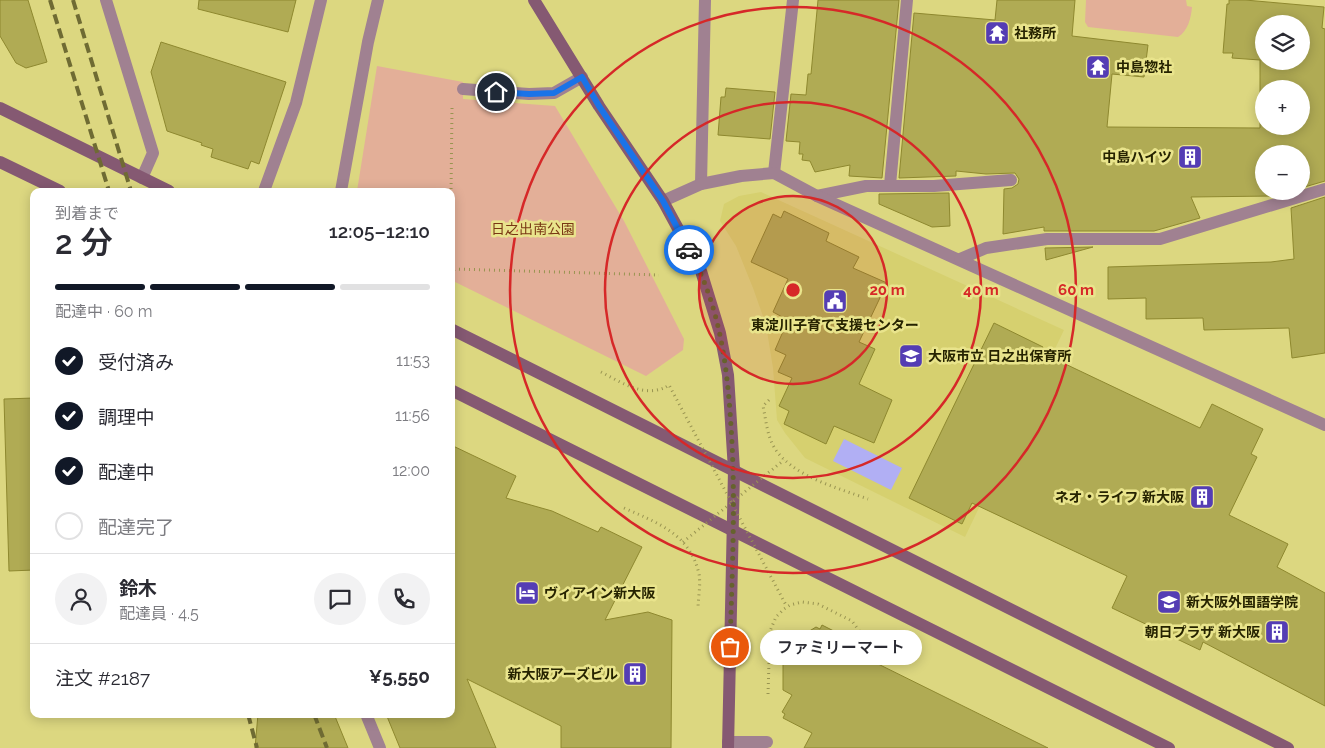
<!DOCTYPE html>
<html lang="ja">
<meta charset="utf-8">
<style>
:root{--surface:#fff;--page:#f2f2f3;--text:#2b2b33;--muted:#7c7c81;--line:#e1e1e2;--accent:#111827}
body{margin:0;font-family:Raleway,"Noto Sans JP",sans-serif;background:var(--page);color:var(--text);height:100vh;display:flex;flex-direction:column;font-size:19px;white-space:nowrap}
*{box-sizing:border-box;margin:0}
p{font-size:16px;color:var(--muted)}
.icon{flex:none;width:28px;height:28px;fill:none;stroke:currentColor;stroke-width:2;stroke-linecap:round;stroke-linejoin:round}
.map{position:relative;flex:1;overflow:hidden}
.side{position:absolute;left:30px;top:188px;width:425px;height:530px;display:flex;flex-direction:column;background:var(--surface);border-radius:10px;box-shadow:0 2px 12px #0003}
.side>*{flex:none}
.controls{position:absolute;left:1255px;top:15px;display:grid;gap:10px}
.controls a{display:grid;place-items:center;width:55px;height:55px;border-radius:50%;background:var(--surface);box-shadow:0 2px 12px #0003;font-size:25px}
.pin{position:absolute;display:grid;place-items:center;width:42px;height:42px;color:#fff;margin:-21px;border:2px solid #fff;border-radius:50%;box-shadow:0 1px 5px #0007}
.courier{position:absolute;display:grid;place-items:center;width:50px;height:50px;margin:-25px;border:4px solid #1a73e8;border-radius:50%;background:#fff;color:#222;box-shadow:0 1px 6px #0007}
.bubble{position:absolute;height:35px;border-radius:18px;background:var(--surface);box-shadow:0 2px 12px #0003;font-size:16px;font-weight:600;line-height:35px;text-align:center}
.head em{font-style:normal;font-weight:600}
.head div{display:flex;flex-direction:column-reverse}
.head{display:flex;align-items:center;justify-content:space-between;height:85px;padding:0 25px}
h1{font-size:32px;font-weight:600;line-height:38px}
.bar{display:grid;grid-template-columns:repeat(4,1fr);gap:8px 5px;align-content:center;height:60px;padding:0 25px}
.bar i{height:6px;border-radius:4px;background:var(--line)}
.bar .on{background:var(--accent)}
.bar p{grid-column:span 4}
.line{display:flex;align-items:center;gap:12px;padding:0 25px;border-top:1px solid var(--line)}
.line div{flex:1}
.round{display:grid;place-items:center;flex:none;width:52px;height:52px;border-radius:26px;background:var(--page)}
ol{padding:0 25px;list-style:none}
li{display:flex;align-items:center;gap:15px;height:55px}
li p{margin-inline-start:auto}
li .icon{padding:5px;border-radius:50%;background:var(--accent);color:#fff;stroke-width:4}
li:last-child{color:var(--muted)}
li i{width:28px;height:28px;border:2px solid var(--line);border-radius:50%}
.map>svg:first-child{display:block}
</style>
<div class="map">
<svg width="1325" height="748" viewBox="0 0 1325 748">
<rect width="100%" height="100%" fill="#dcd780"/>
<!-- built -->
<path fill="#d6d06f" d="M761 192 1064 330 965 537 805 458 785 433 777 420 773 368 766 325 753 288 736 246 720 221 724 204 739 196Z"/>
<!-- green -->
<g fill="#e3af98">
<path d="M1086 0H1186L1187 6 1192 7C1191 18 1188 31 1178 37L1088 27 1085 22Z"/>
<path d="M377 66 463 82V99L555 106 624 221 684 339 683 350 646 376 451 280V191H357Z"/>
</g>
<!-- water -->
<path fill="#b1aff4" d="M844 439 902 468 891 490 833 461Z"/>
<!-- building -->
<g fill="#b0ab54" stroke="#8e882f" fill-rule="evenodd">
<path d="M0 0H28L47 62 26 68 16 63 0 36Z"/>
<path d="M199 0H296L288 32 198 9Z"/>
<path d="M818 0H899L882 178 849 176 850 165 815 172 810 161 802 160 803 154H799L800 142 786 141 791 94 806 95 808 74H811Z"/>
<path d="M997 0H1075L1072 36 1148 45 1144 77 1112 74 1107 127 1260 128V60L1232 58 1233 53H1223L1227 4H1229V0H1245L1324 7 1322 28 1325 29V181L1301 188V154H1264V191H1290L1273 196 1191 197 1200 218 1154 231H1044V227L1003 234 1004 189 1012 188 1018 184 1019 179 1015 173 986 174 956 171V176L899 178 914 13 995 20ZM1264 24H1301V61H1264ZM1264 89H1301V126H1264Z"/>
<path d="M161 42 286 82 259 164 251 161 248 169 211 157 213 149 201 145 202 143 167 131 151 72Z"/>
<path d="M726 88 775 92 770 139 718 135 721 97H725Z"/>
<path d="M949 193 950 226 932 227 879 204V194Z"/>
<path d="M1325 197V353L1292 358 1289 328 1204 330 1203 318 1146 319V298L1108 299V267L1271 262 1294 259 1291 208Z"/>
<path d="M784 211 829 233 826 241 859 257 853 268 887 283 859 342 875 349 859 384 892 400 874 443 834 426 826 444 784 424 789 411 779 406 792 378 778 372 786 355 775 350 788 320 773 312 788 279 751 262 773 214 781 218Z"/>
<path d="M1093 247 1046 260 1045 248Z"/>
<path d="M994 323 1043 347 1040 352 1200 428 1212 404 1263 429 1251 454 1257 457 1229 515 1288 544 1277 567 1325 593V706L1203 642 1200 650 1112 608 1127 576 972 503 962 524 909 498Z"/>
<path d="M34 398V570L9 571 4 399Z"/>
<path d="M451 445 516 476 506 498 552 511 598 532 601 527 642 547 605 620 648 612 672 620 671 748H561V726L467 679 496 748H400L386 714H451Z"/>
<path d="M822 625 867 648 865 653 870 656 868 659 1048 748H804L812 733 783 718 785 714 782 712 792 695 783 690V661L793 641 816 627 820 629Z"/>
<path d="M258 714H334L348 748H255Z"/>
</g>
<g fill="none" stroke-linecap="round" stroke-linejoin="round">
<!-- path -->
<g stroke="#999451" stroke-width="3" stroke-dasharray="1 4" stroke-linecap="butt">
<path d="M451 194 452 107"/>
<path d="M451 255 454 269 451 288"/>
<path d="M454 269 659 275"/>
<path d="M601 372C621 382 643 398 666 387"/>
<path d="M769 400 763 406C766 420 767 435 774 447 791 476 838 488 868 499"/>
<path d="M624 508C658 523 690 534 699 574 701 585 698 598 698 609"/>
<path d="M768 694 770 631 776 617 784 609 790 605 802 602 818 604 852 621 860 632"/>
</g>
<!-- lane -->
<g stroke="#a08191" stroke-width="12">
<path d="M463 89 529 94 554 93 582 77"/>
<path d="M701 184 705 0"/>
<path d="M890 185 907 0"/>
<path d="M728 742H767"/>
</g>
<!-- street -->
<g stroke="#a08191" stroke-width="12">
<path d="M106 0 153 153 142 178"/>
<path d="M774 173 793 0"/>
<path d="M264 191 296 103 321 0"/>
<path d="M341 191 368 42 378 0"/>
<path d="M817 196 866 186H934L1011 180"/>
<path d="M663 201 701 184 741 176 774 173 817 196 1325 425"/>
<path d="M960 259 986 248 1047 239H1160L1325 189"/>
<path d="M366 714 380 748"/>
</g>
<!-- secondary -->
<g stroke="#855972" stroke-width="12">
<path d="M534 0 599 106 663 201 701 271 720 333 728 375 734 470 728 748"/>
<path d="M0 108 169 191"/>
<path d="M0 162 60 191"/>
<path d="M451 329 1288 748"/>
<path d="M451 390C690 511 930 628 1169 748"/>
</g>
<!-- rail -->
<g stroke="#6f6b33" stroke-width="4" stroke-dasharray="10 5" stroke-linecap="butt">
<path d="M50 0 109 191"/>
<path d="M73 0 131 191"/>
<path d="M248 714 257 748"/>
<path d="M314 714 327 748"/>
</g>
<!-- path-bridge -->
<g stroke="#999451" stroke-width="3" stroke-dasharray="1 4" stroke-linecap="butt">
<path d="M666 387 669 385 787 607"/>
<path d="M683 542 784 460"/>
</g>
</g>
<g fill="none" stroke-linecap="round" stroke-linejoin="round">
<!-- done -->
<path stroke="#66622d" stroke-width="5" stroke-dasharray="0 9" d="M689 250C720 306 727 364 731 426 736 500 732 573 730 647"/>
<!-- route -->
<path stroke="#1a73e8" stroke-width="6" d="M496 92 529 94 554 93 582 77 599 106 663 201 689 250"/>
</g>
<!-- distance rings -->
<circle cx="793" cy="290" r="94" fill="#d62828" fill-opacity=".12"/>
<g fill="none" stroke="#d62828" stroke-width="2.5">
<circle cx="793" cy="290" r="94"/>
<circle cx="793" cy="290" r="188"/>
<circle cx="793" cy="290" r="283"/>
</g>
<!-- icons -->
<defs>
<symbol id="temple-square" viewBox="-11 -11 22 22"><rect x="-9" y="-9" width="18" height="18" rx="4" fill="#543db4" stroke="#e9e48c"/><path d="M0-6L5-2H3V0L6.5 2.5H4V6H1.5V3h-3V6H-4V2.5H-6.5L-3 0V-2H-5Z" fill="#fff"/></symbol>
<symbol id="building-square" viewBox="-11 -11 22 22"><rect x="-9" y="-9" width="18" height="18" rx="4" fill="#543db4" stroke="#e9e48c"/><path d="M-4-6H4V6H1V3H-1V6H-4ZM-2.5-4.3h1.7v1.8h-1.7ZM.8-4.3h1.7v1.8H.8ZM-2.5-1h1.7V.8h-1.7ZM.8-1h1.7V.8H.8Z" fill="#fff"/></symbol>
<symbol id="civic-square" viewBox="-11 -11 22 22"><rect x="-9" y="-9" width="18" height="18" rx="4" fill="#543db4" stroke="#e9e48c"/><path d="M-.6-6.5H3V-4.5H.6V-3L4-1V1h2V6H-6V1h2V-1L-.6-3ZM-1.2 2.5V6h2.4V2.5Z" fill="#fff"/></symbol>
<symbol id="school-square" viewBox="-11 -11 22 22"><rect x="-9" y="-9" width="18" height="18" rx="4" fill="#543db4" stroke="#e9e48c"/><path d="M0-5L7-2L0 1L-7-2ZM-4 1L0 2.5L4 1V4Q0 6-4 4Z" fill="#fff"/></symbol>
<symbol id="hotel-square" viewBox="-11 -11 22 22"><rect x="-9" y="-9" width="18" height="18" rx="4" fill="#543db4" stroke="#e9e48c"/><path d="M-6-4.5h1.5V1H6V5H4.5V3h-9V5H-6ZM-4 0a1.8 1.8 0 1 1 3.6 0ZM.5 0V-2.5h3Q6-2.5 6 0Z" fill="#fff"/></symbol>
<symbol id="university-square" viewBox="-11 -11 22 22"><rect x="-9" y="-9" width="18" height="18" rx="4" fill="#543db4" stroke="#e9e48c"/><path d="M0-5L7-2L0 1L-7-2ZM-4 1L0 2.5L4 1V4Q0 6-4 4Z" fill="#fff"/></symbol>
</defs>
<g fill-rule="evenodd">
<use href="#temple-square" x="983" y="19" width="28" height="28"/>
<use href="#temple-square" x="1084" y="53" width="28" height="28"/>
<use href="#building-square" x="1176" y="143" width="28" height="28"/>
<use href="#civic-square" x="821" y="287" width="28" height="28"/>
<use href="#school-square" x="897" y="342" width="28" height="28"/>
<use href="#building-square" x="1188" y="483" width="28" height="28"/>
<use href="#hotel-square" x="513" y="579" width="28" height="28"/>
<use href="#university-square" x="1155" y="588" width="28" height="28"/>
<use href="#building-square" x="1263" y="618" width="28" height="28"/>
<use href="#building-square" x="621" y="660" width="28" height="28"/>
</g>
<g text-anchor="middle" stroke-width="5" stroke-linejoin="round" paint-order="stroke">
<!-- poi labels -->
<g font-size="14" font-weight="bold" fill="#262300" stroke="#e9e48c" text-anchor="start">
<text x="1014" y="38">社務所</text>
<text x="1116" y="72">中島惣社</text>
<text x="1172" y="162" text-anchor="end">中島ハイツ</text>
<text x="835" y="330" text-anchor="middle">東淀川子育て支援センター</text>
<text x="928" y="361">大阪市立 日之出保育所</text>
<text x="1184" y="502" text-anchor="end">ネオ・ライフ 新大阪</text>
<text x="544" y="598">ヴィアイン新大阪</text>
<text x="1186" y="607">新大阪外国語学院</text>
<text x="1260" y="637" text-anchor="end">朝日プラザ 新大阪</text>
<text x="618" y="679" text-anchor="end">新大阪アーズビル</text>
</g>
<!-- park labels -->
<g font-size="14" fill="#793714" stroke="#e9e48c">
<text x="533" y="234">日之出南公園</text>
</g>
</g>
<circle cx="793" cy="290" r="8" fill="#d62828" stroke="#e9e48c" stroke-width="2.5"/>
<g font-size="15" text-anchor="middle" font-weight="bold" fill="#d62828" stroke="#e9e48c" stroke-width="5" stroke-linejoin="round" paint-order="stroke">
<text x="887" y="295">20 m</text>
<text x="981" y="295">40 m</text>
<text x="1076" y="295">60 m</text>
</g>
</svg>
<div class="controls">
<a><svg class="icon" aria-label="layers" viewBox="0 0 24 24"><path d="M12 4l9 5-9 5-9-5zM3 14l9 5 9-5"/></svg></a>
<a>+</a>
<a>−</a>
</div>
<div class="pin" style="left:730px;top:647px;background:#ea580c"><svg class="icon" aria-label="bag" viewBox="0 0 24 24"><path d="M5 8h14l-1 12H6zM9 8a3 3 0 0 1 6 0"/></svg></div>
<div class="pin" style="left:496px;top:92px;background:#1f2937"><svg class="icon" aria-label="home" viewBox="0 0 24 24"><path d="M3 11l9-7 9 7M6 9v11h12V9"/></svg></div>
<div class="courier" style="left:689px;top:250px"><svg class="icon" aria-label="car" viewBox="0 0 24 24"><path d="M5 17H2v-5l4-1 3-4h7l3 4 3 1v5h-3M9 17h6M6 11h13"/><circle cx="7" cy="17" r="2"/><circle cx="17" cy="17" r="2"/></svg></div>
<div class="bubble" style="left:760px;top:630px;width:162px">ファミリーマート</div>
<section class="side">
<div class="head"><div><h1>2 分</h1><p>到着まで</p></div><em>12:05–12:10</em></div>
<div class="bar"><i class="on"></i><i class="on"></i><i class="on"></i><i></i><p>配達中 · 60 m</p></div>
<ol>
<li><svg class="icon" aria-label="check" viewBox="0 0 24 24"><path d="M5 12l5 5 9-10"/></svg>受付済み<p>11:53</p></li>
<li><svg class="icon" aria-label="check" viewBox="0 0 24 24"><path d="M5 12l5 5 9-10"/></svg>調理中<p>11:56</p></li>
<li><svg class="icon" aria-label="check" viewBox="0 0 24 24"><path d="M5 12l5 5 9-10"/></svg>配達中<p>12:00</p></li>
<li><i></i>配達完了</li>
</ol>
<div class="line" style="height:90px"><a class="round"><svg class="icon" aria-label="person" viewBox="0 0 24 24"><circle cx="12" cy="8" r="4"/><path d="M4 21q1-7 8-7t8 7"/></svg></a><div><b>鈴木</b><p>配達員 · 4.5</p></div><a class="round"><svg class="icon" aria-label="chat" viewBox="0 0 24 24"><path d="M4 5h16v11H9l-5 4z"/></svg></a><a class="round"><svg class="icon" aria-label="phone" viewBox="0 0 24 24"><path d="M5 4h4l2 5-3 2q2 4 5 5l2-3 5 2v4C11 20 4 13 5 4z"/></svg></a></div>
<div class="line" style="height:65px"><div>注文 #2187</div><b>¥5,550</b></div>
</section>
</div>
